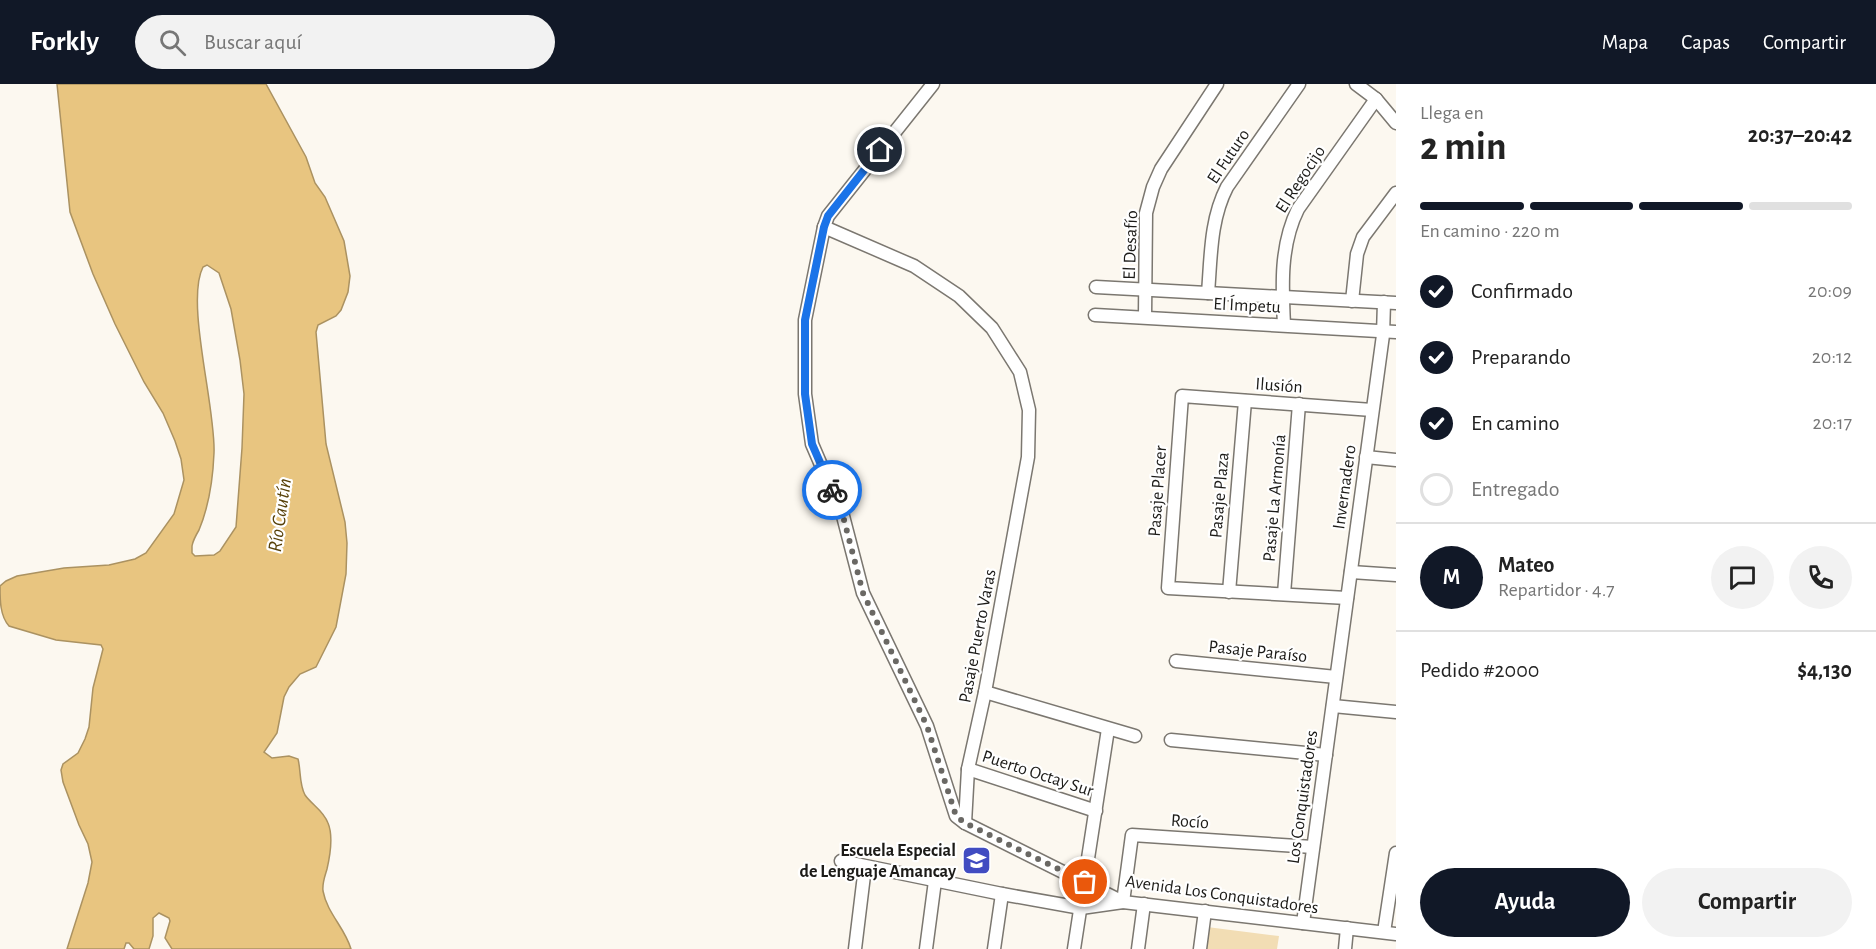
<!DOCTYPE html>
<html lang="es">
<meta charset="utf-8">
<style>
:root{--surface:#fff;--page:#f2f2f2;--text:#222;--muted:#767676;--line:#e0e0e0;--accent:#111827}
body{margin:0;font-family:"Alegreya Sans",sans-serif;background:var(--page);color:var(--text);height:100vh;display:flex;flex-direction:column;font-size:22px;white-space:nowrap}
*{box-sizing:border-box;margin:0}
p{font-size:20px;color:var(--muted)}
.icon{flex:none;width:33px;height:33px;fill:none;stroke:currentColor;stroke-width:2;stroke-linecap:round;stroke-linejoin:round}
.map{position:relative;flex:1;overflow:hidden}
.drawer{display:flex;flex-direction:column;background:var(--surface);width:480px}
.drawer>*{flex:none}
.pin{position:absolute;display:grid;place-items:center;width:51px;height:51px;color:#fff;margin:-26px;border:3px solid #fff;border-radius:50%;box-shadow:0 2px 6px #0007}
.courier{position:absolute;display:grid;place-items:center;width:60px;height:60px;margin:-30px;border:4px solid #1a73e8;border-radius:50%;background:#fff;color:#222;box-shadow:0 2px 8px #0007}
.overview em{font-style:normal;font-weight:600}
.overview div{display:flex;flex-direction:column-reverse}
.overview{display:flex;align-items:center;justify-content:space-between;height:102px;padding:0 24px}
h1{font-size:39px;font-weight:600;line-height:45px}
.bar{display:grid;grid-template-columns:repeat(4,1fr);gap:9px 6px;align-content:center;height:72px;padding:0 24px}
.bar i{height:8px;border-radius:4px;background:var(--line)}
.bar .on{background:var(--accent)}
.bar p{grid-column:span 4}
.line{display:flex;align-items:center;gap:15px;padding:0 24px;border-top:2px solid var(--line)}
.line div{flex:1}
.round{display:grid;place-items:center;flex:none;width:63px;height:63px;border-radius:32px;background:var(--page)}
ol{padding:0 24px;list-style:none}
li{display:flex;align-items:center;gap:18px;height:66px}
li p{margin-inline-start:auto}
li .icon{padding:6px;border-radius:50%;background:var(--accent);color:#fff;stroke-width:4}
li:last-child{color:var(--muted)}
li i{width:33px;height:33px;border:3px solid var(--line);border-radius:50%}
.button{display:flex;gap:12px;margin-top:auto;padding:12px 24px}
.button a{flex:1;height:69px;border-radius:36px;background:var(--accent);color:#fff;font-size:24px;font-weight:600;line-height:69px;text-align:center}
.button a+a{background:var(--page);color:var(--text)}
header{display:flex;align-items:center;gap:36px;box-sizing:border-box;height:84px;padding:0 30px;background:var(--accent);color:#fff}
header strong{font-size:28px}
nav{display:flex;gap:33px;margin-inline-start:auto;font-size:21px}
.search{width:420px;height:54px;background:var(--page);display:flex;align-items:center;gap:15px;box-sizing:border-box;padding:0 21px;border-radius:33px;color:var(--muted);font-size:22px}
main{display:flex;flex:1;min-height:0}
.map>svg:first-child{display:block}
</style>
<header>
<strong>Forkly</strong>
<div class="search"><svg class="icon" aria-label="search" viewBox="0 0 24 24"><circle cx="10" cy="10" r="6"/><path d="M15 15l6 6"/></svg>Buscar aquí</div>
<nav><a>Mapa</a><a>Capas</a><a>Compartir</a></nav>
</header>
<main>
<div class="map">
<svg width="1396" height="865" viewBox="0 0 1396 865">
<rect width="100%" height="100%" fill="#fcf8f0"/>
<!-- green -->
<path fill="#f2ddb4" d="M1207 843 1279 852 1277 865H1205Z"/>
<!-- water -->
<path fill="#e8c580" stroke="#ab9261" stroke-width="1.5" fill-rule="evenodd" d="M57 0H266L306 73 315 99 325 113 344 157 350 192 348 208 341 226 336 232 318 241 316 248 326 360 345 438 347 459 346 490 336 543 316 583 300 590 289 603 284 613 277 649 264 668 272 674 289 672 298 675C301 686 299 700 305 711 312 721 323 726 328 739 333 751 330 772 327 785 325 792 322 799 323 807 327 829 345 844 351 865H172L165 854 170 837 169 834 159 829 153 834V852L149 865H134L129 859H126L124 865H67L88 799 92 778 88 760 79 741 63 698 61 686 63 680 78 669 85 655 89 643 93 604 103 565 101 561 56 556 9 542C0 532 0 516 0 502L6 497 17 492 64 484 109 481 135 475 146 469 174 430 184 396 181 375 175 357 163 329 144 298 115 240 93 190 70 128ZM207 181 219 189 231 225 240 276 244 310 242 364 236 443 220 467 214 471 195 472 192 469V462C193 456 196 451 199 446 209 422 213 394 214 369 216 324 185 218 203 183Z"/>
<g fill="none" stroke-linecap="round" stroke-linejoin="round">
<defs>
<g id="minor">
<path d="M933 0 828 132 824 143 805 236V310L812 360 843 432 863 509 927 642 956 732 965 739 1123 818 1396 850"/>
<path d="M1356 0 1376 15 1396 39"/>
<path d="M824 143 914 182 959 212 992 244 1020 288 1029 326 1028 373 985 608 968 685 965 739"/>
<path d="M1096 203 1396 219"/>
<path d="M1208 209C1211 173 1210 136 1227 103L1299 0"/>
<path d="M1352 217 1357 170 1363 153 1396 109"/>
<path d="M1095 231 1396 248"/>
<path d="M1145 233 1146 129 1153 103 1161 85 1217 0"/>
<path d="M1284 241C1282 202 1280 161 1298 125L1376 15"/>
<path d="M1366 373 1396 376"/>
<path d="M1351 488 1396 491"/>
<path d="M1229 508 1245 317"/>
<path d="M1284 510 1299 320"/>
<path d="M1347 514 1168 504 1182 312 1372 326"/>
<path d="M1176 577 1336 593"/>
<path d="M985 608 1135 652"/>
<path d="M1333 622 1396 628"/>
<path d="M1171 656 1326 671"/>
<path d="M968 685 1096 727"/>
<path d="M841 777 1002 810 1081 824 1123 818"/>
<path d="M1123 818 1132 751 1313 763"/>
<path d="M1303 839 1383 251 1384 218"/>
<path d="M1384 848 1396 769"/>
<path d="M855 865 865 783"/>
<path d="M926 865 935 797"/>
<path d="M994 865 1002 810"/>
<path d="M1074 865 1108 645"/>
<path d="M1138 865 1144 820"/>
<path d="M1200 865 1205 827"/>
<path d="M1345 865 1347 844"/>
</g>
</defs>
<!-- minor casing -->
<use href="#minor" stroke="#7b7770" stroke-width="15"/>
<!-- minor -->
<use href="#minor" stroke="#fff" stroke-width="12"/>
</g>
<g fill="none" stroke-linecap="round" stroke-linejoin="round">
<!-- done -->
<path stroke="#6a6864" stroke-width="6" stroke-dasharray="0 10.8" d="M832 406 843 432 863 509 927 642 956 732 965 739 1085 798"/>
<!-- route -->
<path stroke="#1a73e8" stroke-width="8" d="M832 406 812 360 805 310V236L824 143 828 132 880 66"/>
</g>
<!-- icons -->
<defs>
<symbol id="school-square" viewBox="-11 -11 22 22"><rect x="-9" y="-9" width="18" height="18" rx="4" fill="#414cc1" stroke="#fff"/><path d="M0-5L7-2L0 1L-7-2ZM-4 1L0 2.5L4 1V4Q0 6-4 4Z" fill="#fff"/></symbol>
</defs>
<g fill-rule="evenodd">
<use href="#school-square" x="960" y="760" width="33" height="33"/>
</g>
<g text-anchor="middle" stroke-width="4.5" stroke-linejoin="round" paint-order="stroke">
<!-- street labels -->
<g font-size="18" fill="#1c1b18" stroke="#fff">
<text transform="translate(1228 72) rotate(-56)" y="6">El Futuro</text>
<text transform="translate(1300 95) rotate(-57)" y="6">El Regocijo</text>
<text transform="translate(1130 161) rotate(-88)" y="6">El Desafío</text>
<text transform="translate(1247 221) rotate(3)" y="6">El Ímpetu</text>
<text transform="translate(1279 301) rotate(4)" y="6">Ilusión</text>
<text transform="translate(1344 403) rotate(-82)" y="6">Invernadero</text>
<text transform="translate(1157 407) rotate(-86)" y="6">Pasaje Placer</text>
<text transform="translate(1219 411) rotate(-85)" y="6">Pasaje Plaza</text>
<text transform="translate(1274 414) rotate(-85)" y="6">Pasaje La Armonía</text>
<text transform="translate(977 552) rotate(-79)" y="6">Pasaje Puerto Varas</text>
<text transform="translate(1258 567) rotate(6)" y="6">Pasaje Paraíso</text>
<text transform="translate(1038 689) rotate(18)" y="6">Puerto Octay Sur</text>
<text transform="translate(1302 713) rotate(-82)" y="6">Los Conquistadores</text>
<text transform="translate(1190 737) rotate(4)" y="6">Rocío</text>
<text transform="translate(1222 810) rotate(8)" y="6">Avenida Los Conquistadores</text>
</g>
<!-- poi labels -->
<g font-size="18" font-weight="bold" fill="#1c1b18" stroke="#fff" text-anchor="end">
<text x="956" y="772">Escuela Especial<tspan x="956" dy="21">de Lenguaje Amancay</tspan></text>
</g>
<!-- water labels -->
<g font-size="20" font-style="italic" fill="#584108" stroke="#fff">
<text transform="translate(279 431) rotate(-82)" y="7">Río Cautín</text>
</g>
</g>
</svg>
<div class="pin" style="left:1085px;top:798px;background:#ea580c"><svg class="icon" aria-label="bag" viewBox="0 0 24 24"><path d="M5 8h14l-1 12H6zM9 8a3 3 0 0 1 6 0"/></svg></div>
<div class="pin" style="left:880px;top:66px;background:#1f2937"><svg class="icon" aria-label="home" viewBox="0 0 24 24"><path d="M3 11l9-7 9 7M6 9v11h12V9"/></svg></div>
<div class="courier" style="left:832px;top:406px"><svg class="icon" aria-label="bike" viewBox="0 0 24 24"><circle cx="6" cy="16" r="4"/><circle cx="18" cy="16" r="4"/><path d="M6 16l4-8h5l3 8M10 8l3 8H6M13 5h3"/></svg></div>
</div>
<section class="drawer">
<div class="overview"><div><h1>2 min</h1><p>Llega en</p></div><em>20:37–20:42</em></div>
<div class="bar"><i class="on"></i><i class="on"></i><i class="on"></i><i></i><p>En camino · 220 m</p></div>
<ol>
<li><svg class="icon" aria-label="check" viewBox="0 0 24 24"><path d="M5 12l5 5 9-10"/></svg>Confirmado<p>20:09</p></li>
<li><svg class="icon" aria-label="check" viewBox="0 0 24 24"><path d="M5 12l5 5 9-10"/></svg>Preparando<p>20:12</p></li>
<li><svg class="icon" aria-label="check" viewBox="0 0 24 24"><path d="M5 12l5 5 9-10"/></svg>En camino<p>20:17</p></li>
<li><i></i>Entregado</li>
</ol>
<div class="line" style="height:108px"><b class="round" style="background:var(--accent);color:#fff">M</b><div><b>Mateo</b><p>Repartidor · 4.7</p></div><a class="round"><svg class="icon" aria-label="chat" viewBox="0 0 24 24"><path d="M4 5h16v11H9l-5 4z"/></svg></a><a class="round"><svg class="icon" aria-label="phone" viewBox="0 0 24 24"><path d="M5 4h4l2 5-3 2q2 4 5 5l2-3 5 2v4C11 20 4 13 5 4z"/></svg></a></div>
<div class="line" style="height:78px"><div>Pedido #2000</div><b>$4,130</b></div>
<div class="button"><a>Ayuda</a><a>Compartir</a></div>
</section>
</main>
